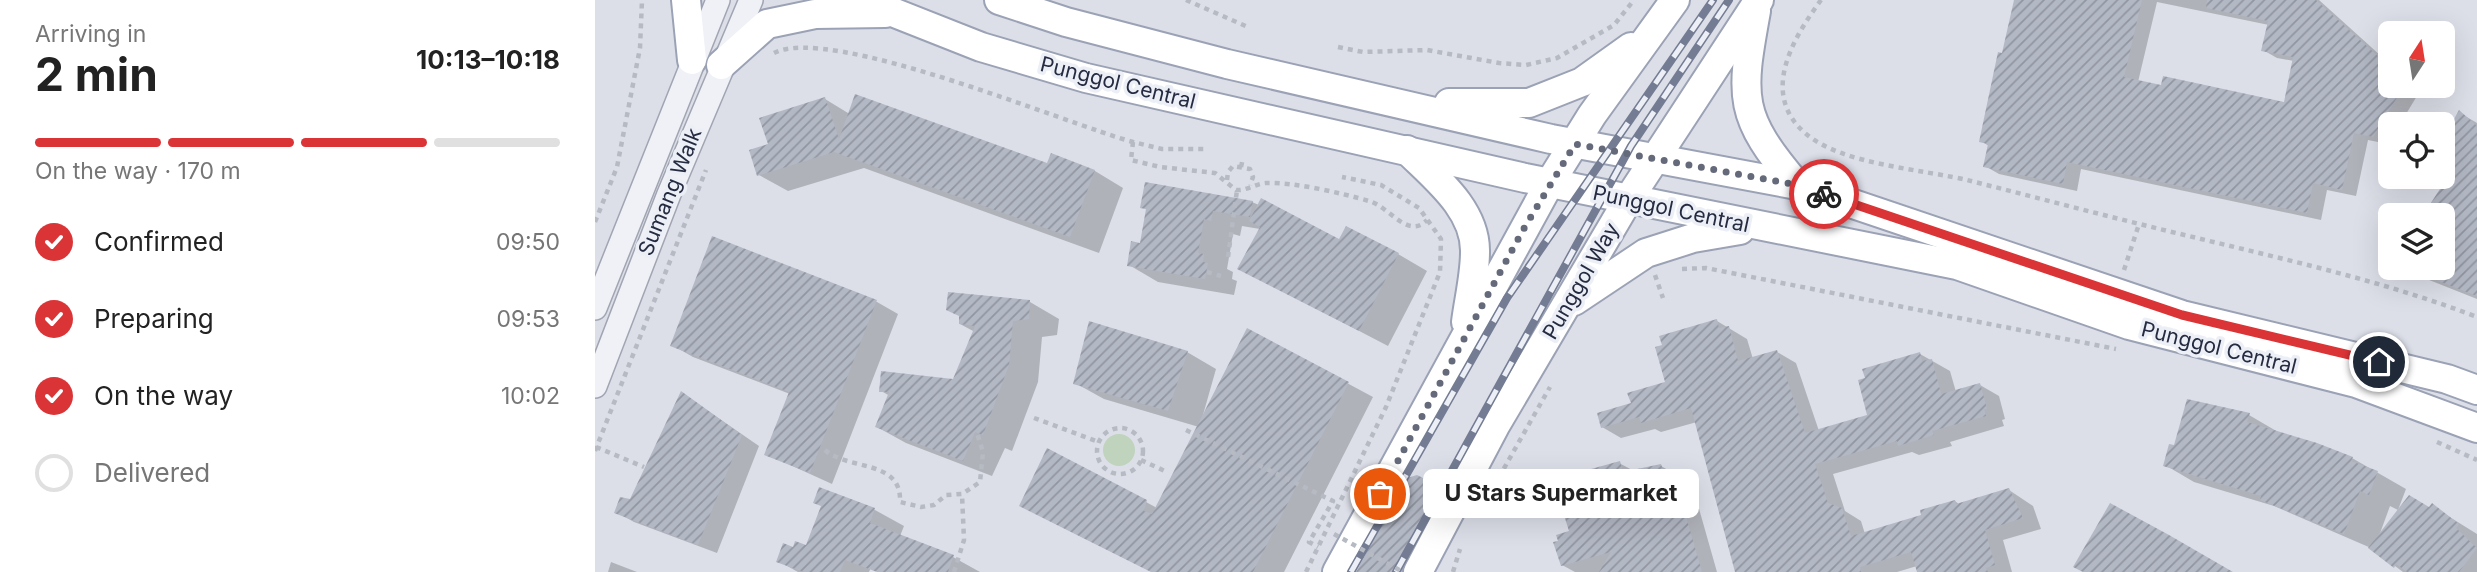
<!DOCTYPE html>
<meta charset="utf-8">
<style>
:root{--surface:#fff;--page:#f6f6f6;--text:#222;--muted:#767676;--line:#e0e0e0;--accent:#db3437}
body{margin:0;font-family:Inter,sans-serif;background:var(--page);color:var(--text);height:100vh;display:flex;flex-direction:column;font-size:26px;white-space:nowrap}
*{box-sizing:border-box;margin:0}
p{font-size:23px;color:var(--muted)}
.icon{flex:none;width:38px;height:38px;fill:none;stroke:currentColor;stroke-width:2;stroke-linecap:round;stroke-linejoin:round}
.map{position:relative;flex:1;overflow:hidden}
.sheet{display:flex;flex-direction:column;background:var(--surface);width:595px}
.sheet>*{flex:none}
.needle{width:46px;rotate:12deg}
.fabs{position:absolute;left:1783px;top:21px;display:grid;gap:14px}
.fabs a{display:grid;place-items:center;width:77px;height:77px;border-radius:10px;background:var(--surface);box-shadow:0 7px 28px #0002;font-size:35px}
.pin{position:absolute;display:grid;place-items:center;width:60px;height:60px;color:#fff;margin:-30px;border:4px solid #fff;border-radius:50%;box-shadow:0 2px 7px #0007}
.courier{position:absolute;display:grid;place-items:center;width:70px;height:70px;margin:-35px;border:5px solid #db3437;border-radius:50%;background:#fff;color:#222;box-shadow:0 2px 9px #0007}
.bubble{position:absolute;height:49px;border-radius:10px;background:var(--surface);box-shadow:0 7px 28px #0002;font-size:23px;font-weight:700;line-height:49px;text-align:center}
.overview em{font-style:normal;font-weight:700}
.overview div{display:flex;flex-direction:column-reverse}
.overview{display:flex;align-items:center;justify-content:space-between;height:119px;padding:0 35px}
h1{font-size:46px;font-weight:700;line-height:52px}
.bar{display:grid;grid-template-columns:repeat(4,1fr);gap:10px 7px;align-content:center;height:84px;padding:0 35px}
.bar i{height:9px;border-radius:5px;background:var(--line)}
.bar .on{background:var(--accent)}
.bar p{grid-column:span 4}
ol{padding:0 35px;list-style:none}
li{display:flex;align-items:center;gap:21px;height:77px}
li p{margin-inline-start:auto}
li .icon{padding:7px;border-radius:50%;background:var(--accent);color:#fff;stroke-width:4}
li:last-child{color:var(--muted)}
li i{width:38px;height:38px;border:4px solid var(--line);border-radius:50%}
main{display:flex;flex:1;min-height:0}
.map>svg:first-child{display:block}
</style>
<main>
<section class="sheet">
<div class="overview"><div><h1>2 min</h1><p>Arriving in</p></div><em>10:13–10:18</em></div>
<div class="bar"><i class="on"></i><i class="on"></i><i class="on"></i><i></i><p>On the way · 170 m</p></div>
<ol>
<li><svg class="icon" aria-label="check" viewBox="0 0 24 24"><path d="M5 12l5 5 9-10"/></svg>Confirmed<p>09:50</p></li>
<li><svg class="icon" aria-label="check" viewBox="0 0 24 24"><path d="M5 12l5 5 9-10"/></svg>Preparing<p>09:53</p></li>
<li><svg class="icon" aria-label="check" viewBox="0 0 24 24"><path d="M5 12l5 5 9-10"/></svg>On the way<p>10:02</p></li>
<li><i></i>Delivered</li>
</ol>
</section>
<div class="map">
<svg width="1882" height="572" viewBox="0 0 1882 572">
<defs>
<pattern id="building-hatch" width="6" height="6" patternUnits="userSpaceOnUse" patternTransform="scale(1.75)"><rect width="6" height="6" fill="#b3b8c5"/><path d="M-1 1l2-2M0 6l6-6M5 7l2-2" fill="none" stroke="#9196a1"/></pattern>
</defs>
<rect width="100%" height="100%" fill="#dcdfe8"/>
<!-- green -->
<circle fill="#bfd3bd" cx="524" cy="450" r="16"/>
<!-- shadow -->
<g fill="#0003" fill-rule="evenodd">
<path d="M1421 0H1724L1796 65V86H1819L1825 91 1805 124H1796L1793 144 1773 140 1761 196 1732 190 1726 220 1486 169 1482 191 1404 174 1390 166 1394 146 1386 141ZM1562 2 1674 25 1668 50 1682 58 1699 61 1690 104 1543 82Z"/>
<path d="M230 99 253 113 453 165 457 155 500 171 528 188 504 253 269 168 193 191 164 175 175 146Z"/>
<path d="M1865 113 1882 123V299L1804 268H1848V215H1830L1858 171 1848 162V142Z"/>
<path d="M657 202 745 241 803 254 832 271 793 346 645 269 665 229 647 226 645 236 638 234 632 269 638 272 637 279 642 281 639 295 563 282 534 265 547 245 552 210 547 207Z"/>
<path d="M118 239 282 302 303 314 237 484 171 454 195 394 98 357 77 345Z"/>
<path d="M435 302 464 319 462 335 447 337 443 382 417 451 410 448 397 476 311 443 282 427 295 396 286 391 359 380 380 332 365 324Z"/>
<path d="M1122 321 1152 339 1158 359 1182 352 1201 363 1224 431 1275 416 1325 354 1355 371 1361 392 1385 385 1404 396 1410 419 1407 420 1409 426 1355 442 1357 446 1324 455 1317 452 1238 474 1250 511 1266 521 1270 534 1328 516 1360 501 1365 505 1414 490 1438 506 1446 529 1408 540 1417 572H1324L1322 566 1302 572H1141L1102 422 1066 432 1060 429 1026 438 1007 427 1072 383Z"/>
<path d="M653 330 778 397 689 572H557L451 519 551 502 562 508 604 427 509 399 480 383 592 352 621 369 606 422Z"/>
<path d="M87 393 164 446 122 553 39 522 21 512 36 502Z"/>
<path d="M1594 401 1654 415 1683 432 1757 458 1811 489 1803 510 1795 506 1784 536 1837 506 1882 534V572H1808L1776 548 1679 506 1599 482 1570 465 1580 447Z"/>
<path d="M1024 463 1039 471 1066 466 1097 484 1122 572H980L967 565 976 533Z"/>
<path d="M828 478 852 493 823 572H764Z"/>
<path d="M225 489 280 510 309 526 305 536 358 557 385 572H324L281 556 274 572H203L183 561 199 549 212 547 228 507Z"/>
<path d="M16 562 42 572H13Z"/>
</g>
<!-- building -->
<g fill="url(#building-hatch)">
<path d="M1419 0H1547L1529 77 1566 85 1568 76 1689 102 1698 57 1666 51 1673 21 1611 8 1612 0H1721L1796 68V86H1809L1778 137 1759 133 1747 190 1718 183 1712 213 1472 162 1468 184 1388 167 1393 144 1384 142 1403 52 1407 53Z"/>
<path d="M260 94 452 163 456 153 500 170 475 237 239 152 162 176 154 150 173 144 164 118 230 97 244 139Z"/>
<path d="M1864 110 1882 126V296L1813 269 1848 268V215H1828L1856 172 1848 164V139Z"/>
<path d="M550 182 658 201 655 217 618 211 616 221 609 219 603 253 609 254 608 262 613 263 610 279 532 266 536 241 545 243 551 209 545 208Z"/>
<path d="M666 198 744 239 751 226 804 253 764 331 642 269 665 227 654 221Z"/>
<path d="M117 236 282 300 215 473 169 455 194 392 75 346Z"/>
<path d="M353 292 435 300 434 319 418 321 414 365 388 435 380 432 368 461 280 427 294 392H284L286 371 358 379 380 326 364 324V316L351 310Z"/>
<path d="M1122 319 1124 328 1134 326 1143 361 1182 350 1210 433 1272 415 1263 380 1270 378 1267 369 1325 352 1327 361 1337 359 1346 394 1385 383 1392 409H1389L1391 416 1337 431 1339 435 1303 446 1302 441 1220 464 1233 503 1247 508 1256 536 1326 515 1325 510 1360 500 1361 504 1414 488 1428 518 1390 530 1400 565 1391 568 1393 572H1322L1316 552 1265 567 1266 572H1140L1096 408 1046 423 1044 417 1006 428 1002 413 1036 403 1032 393 1070 382 1060 347 1067 345 1064 336Z"/>
<path d="M494 321 593 351 573 411 478 384Z"/>
<path d="M652 328 754 382 658 572H556L424 506 452 448 552 500 549 511 557 514Z"/>
<path d="M86 391 147 435 103 545 19 513 25 497 35 499Z"/>
<path d="M1592 399 1655 413 1652 422 1722 443 1758 457 1756 461 1783 471 1774 495 1765 491 1749 534 1665 500 1666 496 1568 466 1574 444 1579 445Z"/>
<path d="M1025 461 1028 472 1066 464 1069 473 1078 471 1107 572H1004L1016 552 966 566 958 542 963 541 961 535 974 531 961 490 970 488 967 477Z"/>
<path d="M822 475 838 483 842 500 806 572H761L812 478Z"/>
<path d="M224 487 280 508 275 523 359 555 353 572H282L250 560 245 572H209L181 562 188 543 198 547 200 541 211 545 226 506 218 503Z"/>
<path d="M1814 495 1834 507 1837 503 1864 524 1861 528 1882 548 1864 572H1812L1801 564 1799 568 1773 548Z"/>
<path d="M1515 503 1574 535 1638 572H1488L1478 567Z"/>
</g>
<g fill="none" stroke-linecap="round" stroke-linejoin="round">
<defs>
<g id="minor">
<path d="M0 308 123 0"/>
<path d="M0 386 74 194 156 0"/>
</g>
<g id="major">
<path d="M91 0 97 60"/>
<path d="M267 0 386 47 491 78 930 178 1362 265 1534 325 1761 383 1882 428"/>
<path d="M404 0 471 22 632 64 956 139 1202 185 1587 315 1852 379 1882 390"/>
<path d="M1161 11C1145 98 1143 116 1202 185"/>
<path d="M126 65 172 24 220 14 290 13"/>
<path d="M854 103H934L987 82 1036 47"/>
<path d="M812 150C839 177 881 209 880 252 880 275 874 299 871 322"/>
<path d="M979 301 1051 253 1098 238 1145 230"/>
<path d="M742 572 954 184 997 115 1080 0"/>
<path d="M823 572 900 426 1033 200 1164 0"/>
</g>
</defs>
<!-- minor casing -->
<use href="#minor" stroke="#a1a5b2" stroke-width="26"/>
<!-- major casing -->
<use href="#major" stroke="#9ba2b5" stroke-width="32"/>
<!-- path -->
<g stroke="#b6bac3" stroke-width="4.5" stroke-dasharray="5 5" stroke-linecap="butt">
<path d="M591 0 653 27"/>
<path d="M1226 0C1199 37 1164 93 1210 133 1246 165 1328 169 1376 181 1451 200 1526 220 1602 238 1697 261 1791 282 1882 317"/>
<path d="M743 47 768 52 832 50 904 63 931 65 962 58 1019 25 1039 0"/>
<path d="M179 53C235 24 469 123 538 142L567 149H613"/>
<path d="M538 142 536 160 565 167 620 173 641 190C651 191 660 184 671 183 700 182 746 193 774 201 795 207 813 240 832 220"/>
<path d="M646 167 648 158"/>
<path d="M632 180 633 172 638 166 655 169 658 177 655 185"/>
<path d="M0 222 22 167 45 48 47 0"/>
<path d="M633 257 642 190"/>
<path d="M1087 269 1111 268 1521 349"/>
<path d="M1529 270 1544 224"/>
<path d="M612 272 626 276"/>
<path d="M1060 275 1068 298"/>
<path d="M439 418 504 442"/>
<circle cx="525" cy="451" r="23"/>
<path d="M591 430 738 501 714 542 723 547"/>
<path d="M1842 442 1882 460"/>
<path d="M1 447 49 467"/>
<path d="M230 450C254 471 307 459 305 502L326 507 339 505 351 495 367 494 385 482 388 452 382 433"/>
<path d="M0 451 111 170"/>
<path d="M546 460 572 472"/>
<path d="M899 486 955 387"/>
<path d="M359 572 369 540 367 494"/>
<path d="M711 572 791 407 845 272 846 239 824 208 786 185 747 177"/>
<path d="M858 572 865 549"/>
</g>
<!-- minor -->
<use href="#minor" stroke="#eff1f6" stroke-width="23"/>
<!-- major -->
<use href="#major" stroke="#fff" stroke-width="28"/>
<defs>
<g id="rail">
<path d="M756 572 912 298 1118 0"/>
<path d="M801 572 1036 146 1134 0"/>
</g>
</defs>
<!-- rail casing -->
<use href="#rail" stroke="#747c93" stroke-width="8"/>
<!-- rail -->
<use href="#rail" stroke="#eceff6" stroke-width="5" stroke-dasharray="16" stroke-linecap="butt"/>
<!-- path-bridge -->
<path stroke="#b6bac3" stroke-width="4.5" stroke-dasharray="5 5" stroke-linecap="butt" d="M739 534 808 572"/>
</g>
<g fill="none" stroke-linecap="round" stroke-linejoin="round">
<!-- done -->
<path stroke="#656a7b" stroke-width="7" stroke-dasharray="0 12.6" d="M785 494 928 230 980 144 1202 185 1229 194"/>
<!-- route -->
<path stroke="#db3437" stroke-width="9" d="M1229 194 1587 315 1784 362"/>
</g>
<g text-anchor="middle" stroke-width="7" stroke-linejoin="round" paint-order="stroke">
<!-- street labels -->
<g font-size="21" fill="#252b40" stroke="#eceff6">
<text transform="translate(523 83) rotate(14)" y="7">Punggol Central</text>
<text transform="translate(75 192) rotate(-68)" y="7">Sumang Walk</text>
<text transform="translate(1076 209) rotate(12)" y="7">Punggol Central</text>
<text transform="translate(986 281) rotate(-60)" y="7">Punggol Way</text>
<text transform="translate(1624 348) rotate(14)" y="7">Punggol Central</text>
</g>
</g>
</svg>
<div class="fabs">
<a><svg class="needle" viewBox="-14 -14 28 28"><path d="M0-13l5 13h-10z" fill="#e53935"/><path d="M0 13l5-13h-10z" fill="#767676"/></svg></a>
<a><svg class="icon" aria-label="locate" viewBox="0 0 24 24"><circle cx="12" cy="12" r="6"/><path d="M12 2v4M12 18v4M2 12h4M18 12h4"/></svg></a>
<a><svg class="icon" aria-label="layers" viewBox="0 0 24 24"><path d="M12 4l9 5-9 5-9-5zM3 14l9 5 9-5"/></svg></a>
</div>
<div class="pin" style="left:785px;top:494px;background:#ea580c"><svg class="icon" aria-label="bag" viewBox="0 0 24 24"><path d="M5 8h14l-1 12H6zM9 8a3 3 0 0 1 6 0"/></svg></div>
<div class="pin" style="left:1784px;top:362px;background:#1f2937"><svg class="icon" aria-label="home" viewBox="0 0 24 24"><path d="M3 11l9-7 9 7M6 9v11h12V9"/></svg></div>
<div class="courier" style="left:1229px;top:194px"><svg class="icon" aria-label="bike" viewBox="0 0 24 24"><circle cx="6" cy="16" r="4"/><circle cx="18" cy="16" r="4"/><path d="M6 16l4-8h5l3 8M10 8l3 8H6M13 5h3"/></svg></div>
<div class="bubble" style="left:828px;top:469px;width:276px">U Stars Supermarket</div>
</div>
</main>
